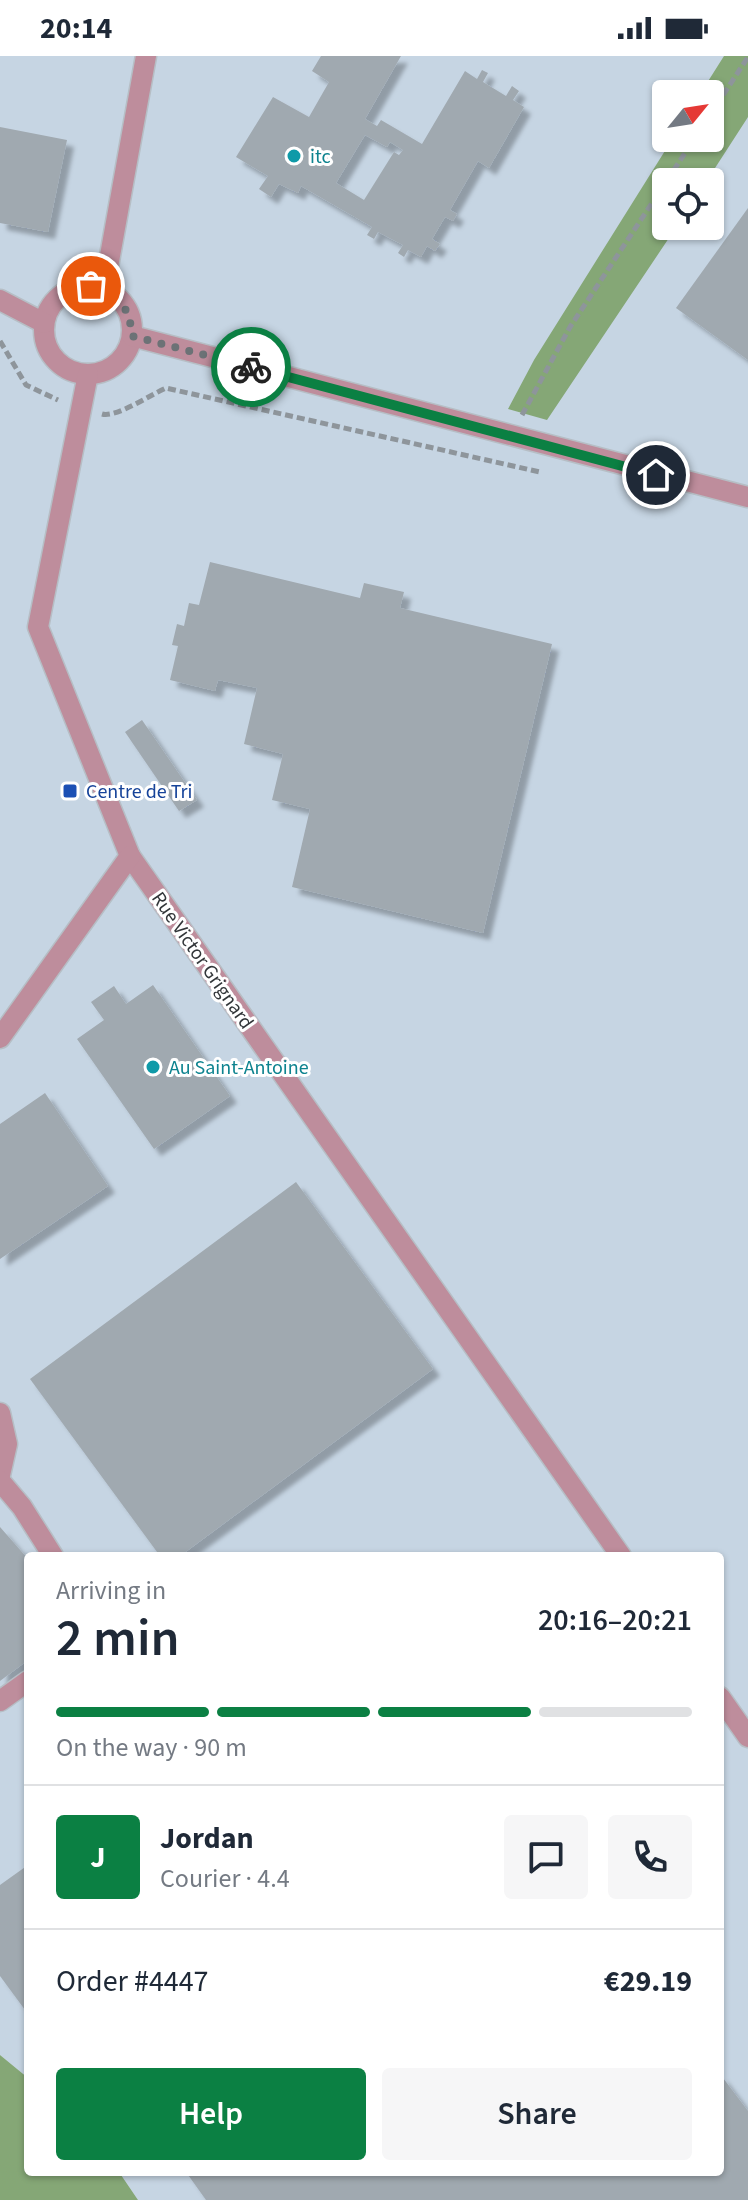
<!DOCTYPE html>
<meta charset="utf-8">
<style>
:root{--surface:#fff;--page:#f6f6f7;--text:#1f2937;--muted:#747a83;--line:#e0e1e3;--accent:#0b8043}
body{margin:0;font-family:"Source Sans 3",sans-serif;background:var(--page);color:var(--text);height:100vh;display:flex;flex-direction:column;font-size:30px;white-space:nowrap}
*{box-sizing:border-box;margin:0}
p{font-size:26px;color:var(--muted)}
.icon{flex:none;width:44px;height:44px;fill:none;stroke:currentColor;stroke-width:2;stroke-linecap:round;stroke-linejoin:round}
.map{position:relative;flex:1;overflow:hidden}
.details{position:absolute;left:24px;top:1496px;width:700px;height:624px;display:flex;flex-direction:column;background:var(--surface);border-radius:8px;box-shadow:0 2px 6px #0004}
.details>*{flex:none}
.needle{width:52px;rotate:60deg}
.buttons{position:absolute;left:652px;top:24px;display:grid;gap:16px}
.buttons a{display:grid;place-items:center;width:72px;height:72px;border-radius:8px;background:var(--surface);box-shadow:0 2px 6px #0004;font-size:40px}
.pin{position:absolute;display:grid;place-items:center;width:68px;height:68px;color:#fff;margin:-34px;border:4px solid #fff;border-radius:50%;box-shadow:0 2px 8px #0007}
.courier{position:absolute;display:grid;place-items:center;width:80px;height:80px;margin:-40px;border:6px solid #0b8043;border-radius:50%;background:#fff;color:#222;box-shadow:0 2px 10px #0007}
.summary em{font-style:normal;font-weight:600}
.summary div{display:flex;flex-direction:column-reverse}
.summary{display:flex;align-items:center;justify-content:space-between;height:136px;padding:0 32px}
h1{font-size:52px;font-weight:600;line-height:60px}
.bar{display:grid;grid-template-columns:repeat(4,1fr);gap:12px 8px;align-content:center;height:96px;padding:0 32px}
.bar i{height:10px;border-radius:6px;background:var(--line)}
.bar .selected{background:var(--accent)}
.bar p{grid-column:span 4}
.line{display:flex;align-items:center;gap:20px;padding:0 32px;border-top:2px solid var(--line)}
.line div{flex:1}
.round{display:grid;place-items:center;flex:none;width:84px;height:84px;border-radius:8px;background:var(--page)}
.action{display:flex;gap:16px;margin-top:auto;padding:16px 32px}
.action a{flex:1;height:92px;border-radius:8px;background:var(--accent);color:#fff;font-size:32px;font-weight:600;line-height:92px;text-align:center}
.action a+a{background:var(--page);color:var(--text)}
.status{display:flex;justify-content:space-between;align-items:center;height:56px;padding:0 40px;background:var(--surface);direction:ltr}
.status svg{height:22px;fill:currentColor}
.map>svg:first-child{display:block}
</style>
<div class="status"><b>20:14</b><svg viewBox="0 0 49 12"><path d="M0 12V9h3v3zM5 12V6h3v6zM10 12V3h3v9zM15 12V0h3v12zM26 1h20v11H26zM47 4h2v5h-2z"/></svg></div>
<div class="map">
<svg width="748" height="2144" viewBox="0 0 748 2144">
<defs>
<filter id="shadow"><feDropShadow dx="7" dy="7" stdDeviation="2" flood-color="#0004"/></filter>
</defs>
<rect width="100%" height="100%" fill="#d7e0e8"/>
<!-- built -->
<path fill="#c6d5e3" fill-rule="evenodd" d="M0 0H748V2144H138L119 2116H720V1500H28V2022L0 1999ZM666 38H710V82H666ZM666 126H710V170H666Z"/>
<!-- forest -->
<g fill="#85a776">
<path d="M724 0H748V61L706 126H666V170H677L547 364 508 353 534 304 673 82H710V38H700Z"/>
<path d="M0 1999 28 2022V2116H119L138 2144H0Z"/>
</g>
<!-- building -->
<g fill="#a0a9b0" fill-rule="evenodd" filter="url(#shadow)">
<path d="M321 0H401L365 63 377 70 381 64 422 88 465 15 477 23 482 14 488 17 483 26 506 40 512 30 519 35 513 44 524 51 489 112 478 105 450 154 457 158 453 165 445 161 432 183 440 188 435 195 427 190 421 201 408 194 404 201 398 197 403 189 378 176 374 183 367 179 372 171 301 130 298 137 279 128 271 141 259 133 268 120 236 101 273 41 309 61 329 26 312 15ZM365 79 387 91 390 86 403 94 399 99 394 96 364 144 336 127Z"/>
<path d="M0 71 67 84 48 176 0 167Z"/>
<path d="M748 152V304L676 252Z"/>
<path d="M210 506 360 542 364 527 404 536 400 552 552 588 483 877 292 831 310 753 272 744 283 698 244 688 257 632 218 624 215 635 170 624 178 590 172 589 177 568 184 570 189 547 199 549Z"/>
<path d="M142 664 197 744 179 755 125 676Z"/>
<path d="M153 929 230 1040 154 1093 77 983 104 964 91 946 114 930 126 948Z"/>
<path d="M45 1037 108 1130 0 1203V1068Z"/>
<path d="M296 1126 433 1313 180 1500H160L30 1323Z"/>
<path d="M0 1471 28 1503V1604L0 1625Z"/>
<path d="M28 1809V1958L0 1920V1829Z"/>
<path d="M720 2018 748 2055V2144H206L186 2116H720Z"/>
</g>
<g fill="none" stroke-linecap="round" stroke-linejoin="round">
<defs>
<g id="minor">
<circle cx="88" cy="274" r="44"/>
<path d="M104 233 146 0"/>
<path d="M0 244 44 267"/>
<path d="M132 280 748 441"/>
<path d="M88 318 38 571 130 800 621 1500"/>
<path d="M0 982 130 800"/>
<path d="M0 1357 7 1388 0 1419"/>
<path d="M0 1425 22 1451 53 1500"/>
<path d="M720 1641 748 1681"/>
<path d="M0 1645 28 1625"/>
</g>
</defs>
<!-- minor casing -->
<use href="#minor" stroke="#b6bec5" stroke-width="23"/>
<!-- path -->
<g stroke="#8e959b" stroke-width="5" stroke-dasharray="8 4" stroke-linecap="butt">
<path d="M710 59 748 1"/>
<path d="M0 285 26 329 58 344"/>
<path d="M102 358C116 362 150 339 166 332L540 416"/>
<path d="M522 359 570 271 695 82"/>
</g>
<!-- minor -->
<use href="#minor" stroke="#be8d9c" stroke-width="20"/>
</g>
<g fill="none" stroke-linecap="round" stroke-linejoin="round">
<!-- done -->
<path stroke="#6c7276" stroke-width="8" stroke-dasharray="0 14.4" d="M91 230C119 237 130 252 132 280L251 311"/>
<!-- route -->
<path stroke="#0b8043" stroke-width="10" d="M251 311 656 419"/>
</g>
<!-- markers -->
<g fill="#0f9aa8" stroke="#fff" stroke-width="3">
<circle cx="294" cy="100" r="8"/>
<circle cx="153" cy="1011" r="8"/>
</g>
<rect fill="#1a4fb4" stroke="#fff" stroke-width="3" x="62" y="727" width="16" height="16" rx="4"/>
<g text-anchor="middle" stroke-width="6" stroke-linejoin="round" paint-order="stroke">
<!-- culture labels -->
<g font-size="20" fill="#0d838f" stroke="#fff" text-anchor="start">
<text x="310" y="107">itc</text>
<text x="169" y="1018">Au Saint-Antoine</text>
</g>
<!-- transit labels -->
<g font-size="20" fill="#164399" stroke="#fff" text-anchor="start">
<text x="86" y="742">Centre de Tri</text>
</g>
<!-- street labels -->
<g font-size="20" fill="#323639" stroke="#fff">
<text transform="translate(203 904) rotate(55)" y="7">Rue Victor Grignard</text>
</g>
</g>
</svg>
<div class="buttons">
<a><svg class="needle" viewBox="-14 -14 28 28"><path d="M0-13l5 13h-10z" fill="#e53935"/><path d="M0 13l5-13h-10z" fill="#747a83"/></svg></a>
<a><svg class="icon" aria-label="locate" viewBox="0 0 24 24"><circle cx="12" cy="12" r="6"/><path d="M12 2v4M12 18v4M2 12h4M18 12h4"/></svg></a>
</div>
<div class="pin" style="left:91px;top:230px;background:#ea580c"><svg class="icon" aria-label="bag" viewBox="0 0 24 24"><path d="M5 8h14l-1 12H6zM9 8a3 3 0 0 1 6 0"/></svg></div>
<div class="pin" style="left:656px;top:419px;background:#1f2937"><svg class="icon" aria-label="home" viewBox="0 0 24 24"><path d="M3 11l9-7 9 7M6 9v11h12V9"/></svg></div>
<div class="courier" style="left:251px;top:311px"><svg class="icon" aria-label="bike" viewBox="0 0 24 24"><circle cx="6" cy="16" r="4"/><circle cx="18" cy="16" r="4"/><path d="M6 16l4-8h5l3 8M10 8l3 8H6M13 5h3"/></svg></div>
<section class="details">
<div class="summary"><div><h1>2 min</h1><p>Arriving in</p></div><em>20:16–20:21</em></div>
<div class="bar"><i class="selected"></i><i class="selected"></i><i class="selected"></i><i></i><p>On the way · 90 m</p></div>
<div class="line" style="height:144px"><b class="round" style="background:var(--accent);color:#fff">J</b><div><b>Jordan</b><p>Courier · 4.4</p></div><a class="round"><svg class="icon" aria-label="chat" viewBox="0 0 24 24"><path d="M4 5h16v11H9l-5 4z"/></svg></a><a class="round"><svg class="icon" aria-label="phone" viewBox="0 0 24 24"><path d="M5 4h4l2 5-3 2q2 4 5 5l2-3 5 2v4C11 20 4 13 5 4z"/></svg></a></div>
<div class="line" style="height:104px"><div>Order #4447</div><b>€29.19</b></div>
<div class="action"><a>Help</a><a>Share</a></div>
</section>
</div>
